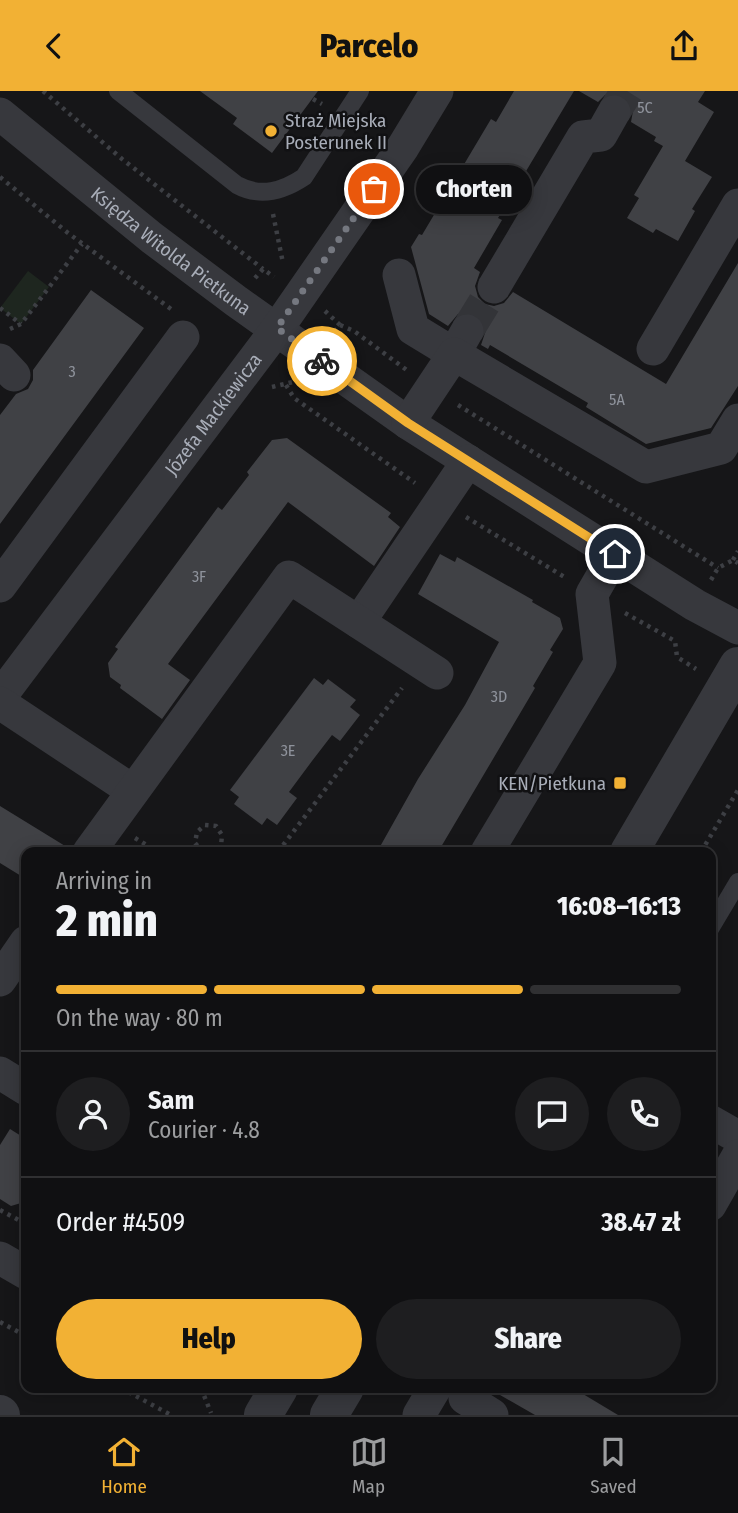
<!DOCTYPE html>
<meta charset="utf-8">
<style>
:root{--surface:#101012;--page:#1e1e20;--text:#f1f3f6;--muted:#9c9d9f;--line:#303032;--accent:#f2b134}
body{margin:0;font-family:"Fira Sans Condensed",sans-serif;background:var(--page);color:var(--text);height:100vh;display:flex;flex-direction:column;font-size:26px;white-space:nowrap}
*{box-sizing:border-box;margin:0}
p{font-size:23px;color:var(--muted)}
.icon{flex:none;width:38px;height:38px;fill:none;stroke:currentColor;stroke-width:2;stroke-linecap:round;stroke-linejoin:round}
.map{position:relative;flex:1;overflow:hidden}
.drawer{position:absolute;left:21px;top:756px;width:695px;height:546px;display:flex;flex-direction:column;background:var(--surface);border-radius:14px;box-shadow:0 4px 18px #0003,0 0 0 2px var(--line)}
.drawer>*{flex:none}
.pin{position:absolute;display:grid;place-items:center;width:60px;height:60px;color:#fff;margin:-30px;border:4px solid #fff;border-radius:50%;box-shadow:0 2px 7px #0007}
.courier{position:absolute;display:grid;place-items:center;width:70px;height:70px;margin:-35px;border:5px solid #f2b134;border-radius:50%;background:#fff;color:#222;box-shadow:0 2px 9px #0007}
.bubble{position:absolute;height:49px;border-radius:24px;background:var(--surface);box-shadow:0 4px 18px #0003,0 0 0 2px var(--line);font-size:23px;font-weight:800;line-height:49px;text-align:center}
.summary em{font-style:normal;font-weight:800}
.summary div{display:flex;flex-direction:column-reverse}
.summary{display:flex;align-items:center;justify-content:space-between;height:119px;padding:0 35px}
h1{font-size:46px;font-weight:800;line-height:52px}
.bar{display:grid;grid-template-columns:repeat(4,1fr);gap:10px 7px;align-content:center;height:84px;padding:0 35px}
.bar i{height:9px;border-radius:5px;background:var(--line)}
.bar .selected{background:var(--accent)}
.bar p{grid-column:span 4}
.line{display:flex;align-items:center;gap:18px;padding:0 35px;border-top:2px solid var(--line)}
.line div{flex:1}
.round{display:grid;place-items:center;flex:none;width:74px;height:74px;border-radius:37px;background:var(--page)}
.cta{display:flex;gap:14px;margin-top:auto;padding:14px 35px}
.cta a{flex:1;height:80px;border-radius:42px;background:var(--accent);color:#111;font-size:28px;font-weight:800;line-height:80px;text-align:center}
.cta a+a{background:var(--page);color:var(--text)}
header{display:flex;justify-content:space-between;align-items:center;height:91px;padding:0 35px;background:var(--accent);color:#111;font-size:32px;font-weight:800}
.tab-bar{display:flex;justify-content:space-around;align-items:center;height:98px;border-top:2px solid var(--line);background:var(--surface);font-size:19px;color:var(--muted)}
.tab-bar a{display:grid;justify-items:center;gap:4px}
.tab-bar .selected{color:var(--accent)}
.map>svg:first-child{display:block}
</style>
<header><svg class="icon" aria-label="back" viewBox="0 0 24 24"><path d="M15 5l-7 7 7 7"/></svg>Parcelo<svg class="icon" aria-label="share" viewBox="0 0 24 24"><path d="M12 15V3M7 8l5-5 5 5M5 13v7h14v-7"/></svg></header>
<div class="map">
<svg width="738" height="1324" viewBox="0 0 738 1324">
<rect width="100%" height="100%" fill="#161618"/>
<!-- green -->
<path fill="#1e261f" d="M28 180 49 196 21 233 0 217Z"/>
<!-- building -->
<g fill="#404145">
<path d="M200 0H318L272 62 233 33 237 27Z"/>
<path d="M514 0H574L498 127 502 129 474 177 480 181 475 195 478 206 485 213 494 215 504 212 513 201 666 293 738 172V295L711 337 646 353 586 316 588 312 490 254 488 258 481 254 486 239 484 231 477 224 468 221 458 223 448 235 429 223 411 156 419 143 422 144 491 28 496 31Z"/>
<path d="M579 0H705L698 11 714 21 685 70 712 86 692 118 695 120 678 150 656 138 653 142 627 127 639 107 634 104 663 55 654 50 656 46 631 31 633 20 631 12 624 5 613 2 605 4 598 11Z"/>
<path d="M91 199 144 237 0 433V324L16 303 28 298 33 289V279Z"/>
<path d="M287 347 391 422 388 426 400 436 374 475 288 411 168 573 190 589 162 628 120 597 121 594 110 586 108 572 118 558 115 556 218 416 222 419 249 384 247 381 272 349Z"/>
<path d="M440 463 455 471 457 466 533 509 532 511 560 527 563 538 550 559 553 561 533 595 535 597 438 761H377L418 688 465 614 499 551 418 503Z"/>
<path d="M314 587 323 594 328 588 356 609 350 616 360 624 340 650 332 644 312 670 289 701 297 707 277 734 267 727 262 734 234 713 239 706 230 699Z"/>
<path d="M0 715 70 758V761H26V788L0 772Z"/>
<path d="M10 1038 26 1048V1103L21 1112 11 1115 0 1108V1054Z"/>
<path d="M488 1297H573L618 1324H535Z"/>
</g>
<g fill="none" stroke-linecap="round" stroke-linejoin="round">
<!-- minor-tunnel -->
<g stroke="#333438" stroke-width="33" stroke-dasharray="33 17" stroke-linecap="butt">
<path d="M614 21 627 0"/>
<path d="M467 240 494 196"/>
</g>
<!-- path -->
<g stroke="#3d3f44" stroke-width="4.5" stroke-dasharray="3.5 5" stroke-linecap="butt">
<path d="M43 0 122 68 263 178"/>
<path d="M313 8 322 13"/>
<path d="M0 86 68 142 171 218"/>
<path d="M273 123 283 172"/>
<path d="M255 187 263 178 274 186"/>
<path d="M0 217 21 233"/>
<path d="M325 220 340 234 334 241"/>
<path d="M340 234 354 240 408 280"/>
<path d="M10 238 21 233 82 153"/>
<path d="M286 294 294 307 415 392"/>
<path d="M272 296 297 290"/>
<path d="M458 314 718 477"/>
<path d="M466 426 566 487"/>
<path d="M733 469 738 460"/>
<path d="M711 489 718 477 733 469 738 472"/>
<path d="M625 522 675 550 677 566 696 578"/>
<path d="M135 747 158 761"/>
<path d="M212 761 202 760 195 752 197 741 205 734 216 735 222 744 221 755 213 761"/>
<path d="M278 761 402 597"/>
<path d="M701 761 738 699"/>
<path d="M0 1119 26 1133"/>
<path d="M0 1231 26 1245"/>
<path d="M121 1297 171 1324"/>
<path d="M201 1297 211 1322"/>
</g>
<!-- service -->
<g stroke="#37383d" stroke-width="18">
<path d="M118 0 237 94C261 107 283 100 304 86L360 0"/>
<path d="M710 838 738 791"/>
</g>
<!-- minor -->
<g stroke="#37383d" stroke-width="33">
<path id="s1" d="M0 23 152 147 236 210 408 332 695 514 738 537"/>
<path d="M399 184 413 238 454 263 467 240"/>
<path d="M494 196 583 46 601 44 614 21"/>
<path d="M653 258 738 114"/>
<path d="M0 269 14 284"/>
<path d="M408 332 454 263 646 376 721 357 738 329"/>
<path d="M0 495 183 246"/>
<path d="M359 531 468 370"/>
<path id="s2" d="M0 606 277 238 403 56 437 0"/>
<path d="M0 612 133 700"/>
<path d="M89 761 289 486 437 582"/>
<path d="M487 761 600 572 592 503 615 463"/>
<path d="M0 889 26 851"/>
<path d="M0 982 26 998"/>
<path d="M710 1030 738 1046"/>
<path d="M710 1114 738 1065"/>
<path d="M0 1167 26 1182"/>
<path d="M465 1307 492 1324"/>
<path d="M419 1324 435 1297"/>
</g>
<!-- tertiary -->
<g stroke="#37383d" stroke-width="38">
<path d="M629 761 738 575"/>
<path d="M0 1323 1 1324"/>
<path d="M263 1324 279 1297"/>
<path d="M329 1324 345 1297"/>
</g>
</g>
<g fill="none" stroke-linecap="round" stroke-linejoin="round">
<!-- done -->
<path stroke="#757880" stroke-width="7" stroke-dasharray="0 12.6" d="M322 270 277 237 374 98"/>
<!-- route -->
<path stroke="#f2b134" stroke-width="9" d="M322 270 408 332 615 463"/>
</g>
<!-- markers -->
<g fill="#f2b134" stroke="#111113" stroke-width="2.5">
<circle cx="271" cy="40" r="7"/>
<rect x="613" y="685" width="14" height="14" rx="3.5"/>
</g>
<g text-anchor="middle" stroke-width="5" stroke-linejoin="round" paint-order="stroke">
<!-- number labels -->
<g font-size="16" fill="#8e929b">
<text x="645" y="22">5C</text>
<text x="72" y="286">3</text>
<text x="617" y="314">5A</text>
<text x="199" y="491">3F</text>
<text x="499" y="611">3D</text>
<text x="288" y="665">3E</text>
</g>
<!-- poi labels -->
<g font-size="19" fill="#a8adb8" stroke="#111113" text-anchor="start">
<text x="285" y="36">Straż Miejska<tspan x="285" dy="22">Posterunek II</tspan></text>
<text x="606" y="699" text-anchor="end">KEN/Pietkuna</text>
</g>
<!-- street labels -->
<g font-size="19" fill="#a8adb8" stroke="#111113">
<text dy="7" stroke="none"><textPath href="#s1" startOffset="219">Księdza Witolda Pietkuna</textPath></text>
<text dy="7" stroke="none"><textPath href="#s2" startOffset="354">Józefa Mackiewicza</textPath></text>
</g>
</g>
</svg>
<div class="pin" style="left:374px;top:98px;background:#ea580c"><svg class="icon" aria-label="bag" viewBox="0 0 24 24"><path d="M5 8h14l-1 12H6zM9 8a3 3 0 0 1 6 0"/></svg></div>
<div class="pin" style="left:615px;top:463px;background:#1f2937"><svg class="icon" aria-label="home" viewBox="0 0 24 24"><path d="M3 11l9-7 9 7M6 9v11h12V9"/></svg></div>
<div class="courier" style="left:322px;top:270px"><svg class="icon" aria-label="bike" viewBox="0 0 24 24"><circle cx="6" cy="16" r="4"/><circle cx="18" cy="16" r="4"/><path d="M6 16l4-8h5l3 8M10 8l3 8H6M13 5h3"/></svg></div>
<div class="bubble" style="left:416px;top:74px;width:116px">Chorten</div>
<section class="drawer">
<div class="summary"><div><h1>2 min</h1><p>Arriving in</p></div><em>16:08–16:13</em></div>
<div class="bar"><i class="selected"></i><i class="selected"></i><i class="selected"></i><i></i><p>On the way · 80 m</p></div>
<div class="line" style="height:126px"><a class="round"><svg class="icon" aria-label="person" viewBox="0 0 24 24"><circle cx="12" cy="8" r="4"/><path d="M4 21q1-7 8-7t8 7"/></svg></a><div><b>Sam</b><p>Courier · 4.8</p></div><a class="round"><svg class="icon" aria-label="chat" viewBox="0 0 24 24"><path d="M4 5h16v11H9l-5 4z"/></svg></a><a class="round"><svg class="icon" aria-label="phone" viewBox="0 0 24 24"><path d="M5 4h4l2 5-3 2q2 4 5 5l2-3 5 2v4C11 20 4 13 5 4z"/></svg></a></div>
<div class="line" style="height:91px"><div>Order #4509</div><b>38.47 zł</b></div>
<div class="cta"><a>Help</a><a>Share</a></div>
</section>
</div>
<nav class="tab-bar">
<a class="selected"><svg class="icon" aria-label="home" viewBox="0 0 24 24"><path d="M3 11l9-7 9 7M6 9v11h12V9"/></svg>Home</a>
<a><svg class="icon" aria-label="map" viewBox="0 0 24 24"><path d="M3 6l6-2 6 2 6-2v14l-6 2-6-2-6 2zM9 4v14M15 6v14"/></svg>Map</a>
<a><svg class="icon" aria-label="saved" viewBox="0 0 24 24"><path d="M7 4h10v16l-5-4-5 4z"/></svg>Saved</a>
</nav>
